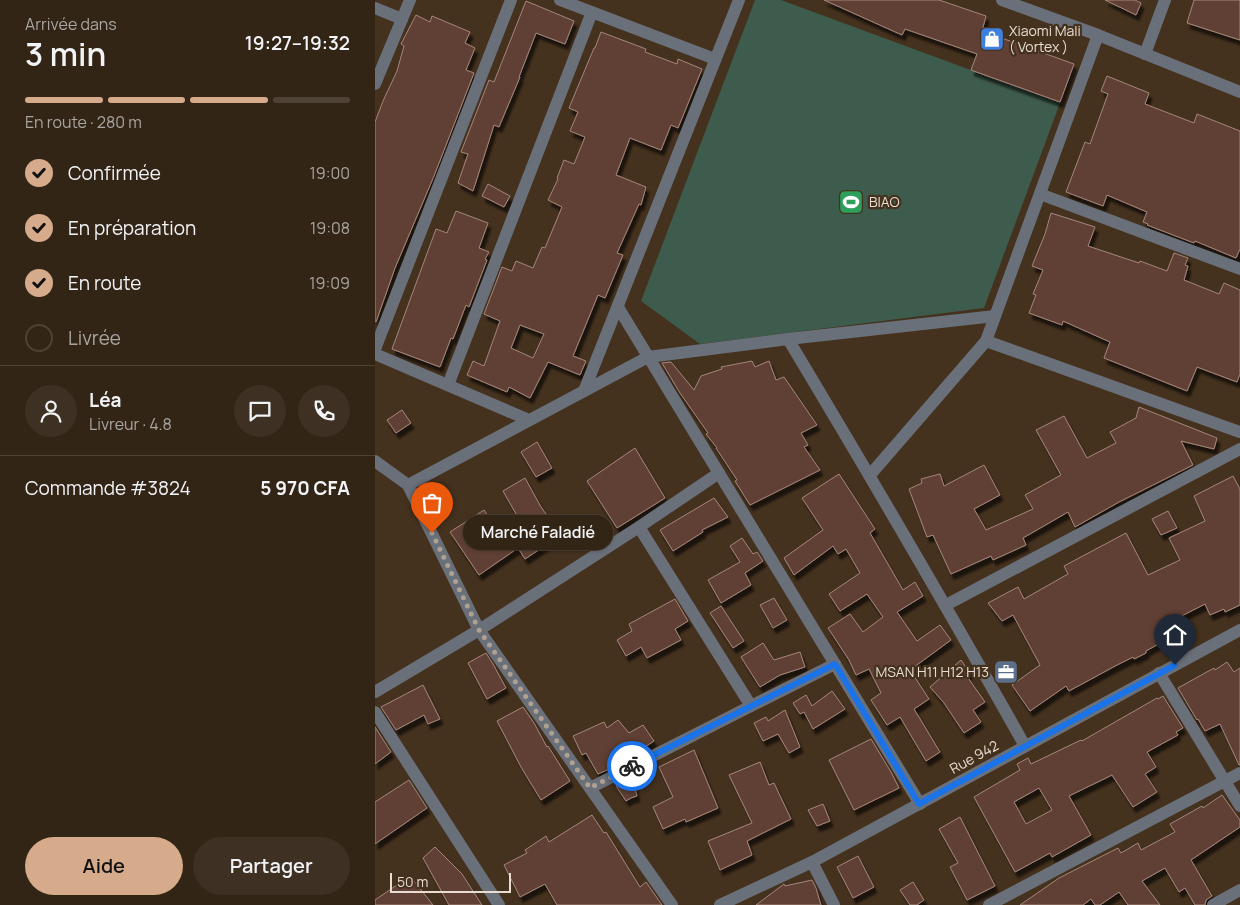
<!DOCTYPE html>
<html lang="fr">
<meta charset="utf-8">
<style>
:root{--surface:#332516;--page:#3e3123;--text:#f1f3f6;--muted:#a9a5a1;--line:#4e4235;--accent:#d6ab8b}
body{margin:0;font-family:Manrope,sans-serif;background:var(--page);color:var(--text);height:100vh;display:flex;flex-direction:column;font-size:19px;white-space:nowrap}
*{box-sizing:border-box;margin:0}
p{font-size:16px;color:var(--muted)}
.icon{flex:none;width:28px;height:28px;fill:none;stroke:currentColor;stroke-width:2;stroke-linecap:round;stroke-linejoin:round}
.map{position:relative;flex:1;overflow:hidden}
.side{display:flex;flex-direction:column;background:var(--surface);width:375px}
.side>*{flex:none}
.scale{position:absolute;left:15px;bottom:12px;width:121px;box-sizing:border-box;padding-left:5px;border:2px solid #e9dcd1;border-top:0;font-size:14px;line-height:18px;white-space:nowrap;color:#e9dcd1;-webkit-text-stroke:4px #44311e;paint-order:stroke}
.pin{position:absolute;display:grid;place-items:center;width:42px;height:42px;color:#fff;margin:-51px -21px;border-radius:50% 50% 50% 0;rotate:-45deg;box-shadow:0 0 5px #0007}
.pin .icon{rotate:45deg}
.courier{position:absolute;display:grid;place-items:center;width:50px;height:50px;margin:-25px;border:4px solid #1a73e8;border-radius:50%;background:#fff;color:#222;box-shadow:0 1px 6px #0007}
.bubble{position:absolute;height:35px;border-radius:18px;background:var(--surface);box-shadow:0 1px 4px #0004,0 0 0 1px var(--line);font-size:16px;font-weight:600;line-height:35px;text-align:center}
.summary em{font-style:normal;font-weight:600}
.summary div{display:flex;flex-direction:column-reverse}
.summary{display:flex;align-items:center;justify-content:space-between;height:85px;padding:0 25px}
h1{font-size:32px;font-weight:600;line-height:38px}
.bar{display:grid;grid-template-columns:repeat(4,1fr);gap:8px 5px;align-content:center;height:60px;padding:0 25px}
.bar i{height:6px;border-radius:4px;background:var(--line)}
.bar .on{background:var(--accent)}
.bar p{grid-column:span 4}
.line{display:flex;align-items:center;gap:12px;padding:0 25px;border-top:1px solid var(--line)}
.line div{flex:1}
.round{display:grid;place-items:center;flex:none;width:52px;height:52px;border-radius:26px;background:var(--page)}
ol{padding:0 25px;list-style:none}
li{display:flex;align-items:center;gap:15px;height:55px}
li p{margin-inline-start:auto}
li .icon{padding:5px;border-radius:50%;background:var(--accent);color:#111;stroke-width:4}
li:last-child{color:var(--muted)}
li i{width:28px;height:28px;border:2px solid var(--line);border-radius:50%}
.primary-button{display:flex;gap:10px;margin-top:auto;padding:10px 25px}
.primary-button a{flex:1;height:58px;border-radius:30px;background:var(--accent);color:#111;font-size:20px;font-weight:600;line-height:58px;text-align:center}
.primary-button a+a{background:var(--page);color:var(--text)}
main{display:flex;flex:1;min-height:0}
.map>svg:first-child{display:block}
</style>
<main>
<section class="side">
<div class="summary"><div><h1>3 min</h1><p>Arrivée dans</p></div><em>19:27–19:32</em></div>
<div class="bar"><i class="on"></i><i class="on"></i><i class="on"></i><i></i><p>En route · 280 m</p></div>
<ol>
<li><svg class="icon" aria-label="check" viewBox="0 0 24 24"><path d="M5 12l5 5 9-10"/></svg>Confirmée<p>19:00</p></li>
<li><svg class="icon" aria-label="check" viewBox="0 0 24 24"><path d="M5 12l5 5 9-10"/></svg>En préparation<p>19:08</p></li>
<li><svg class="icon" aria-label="check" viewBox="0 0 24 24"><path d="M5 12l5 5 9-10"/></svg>En route<p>19:09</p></li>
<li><i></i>Livrée</li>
</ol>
<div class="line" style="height:90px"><a class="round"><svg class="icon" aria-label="person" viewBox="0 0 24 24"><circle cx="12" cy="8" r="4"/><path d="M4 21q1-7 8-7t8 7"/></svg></a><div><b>Léa</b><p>Livreur · 4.8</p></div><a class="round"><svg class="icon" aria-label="chat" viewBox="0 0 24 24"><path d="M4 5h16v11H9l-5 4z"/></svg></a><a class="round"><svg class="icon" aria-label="phone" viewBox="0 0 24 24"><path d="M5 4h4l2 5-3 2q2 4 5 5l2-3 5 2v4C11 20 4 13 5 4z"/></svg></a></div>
<div class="line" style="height:65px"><div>Commande #3824</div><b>5 970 CFA</b></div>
<div class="primary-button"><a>Aide</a><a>Partager</a></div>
</section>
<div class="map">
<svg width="865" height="905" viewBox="0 0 865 905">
<defs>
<filter id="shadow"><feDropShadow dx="3" dy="5.5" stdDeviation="1" flood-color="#0009"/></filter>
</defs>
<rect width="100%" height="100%" fill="#44311e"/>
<!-- green -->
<path fill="#3e5c4d" d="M380 0H406L685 103 609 308 325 344 266 301Z"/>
<!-- building -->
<g fill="#614034" stroke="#a4867b" fill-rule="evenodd" filter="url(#shadow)">
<path d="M449 0H564L611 16 607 31 699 64 685 102 596 70 602 54 530 29 527 35Z"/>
<path d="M730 0H760L766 3 761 15Z"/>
<path d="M819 0H865V40L812 23Z"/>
<path d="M151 1 199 21 190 44 161 33 144 77H145L124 127 119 125 98 191 83 183 93 154 86 152 114 80 119 82Z"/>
<path d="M41 15 55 22 57 16 95 32 90 43 100 48 91 70 99 73 59 176 20 268 1 322 0 321V122L8 101 22 71 29 46 26 44Z"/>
<path d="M226 32 271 49 270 52 302 64 303 59 327 69 303 128 296 125 286 150 255 138 241 175 271 187 266 205 264 204 242 253 248 255 230 298 223 295 198 356 211 361 205 375 173 362 155 398 134 387 132 392 92 375 98 361 109 366 125 321 109 314 127 267 137 271 141 261 158 268 167 247 170 248 187 207 173 200 183 179 182 178 189 160 199 164 210 137 195 131 203 112 194 108 219 48H220ZM145 325 169 334 158 358 136 348Z"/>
<path d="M732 76 774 93 770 104 819 123 822 114 865 131V249L861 258 820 241 819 243 772 225 773 224 768 222 772 212 732 195 728 206 691 192 710 142 715 144 733 94 726 91Z"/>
<path d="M113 184 135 196 129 207 107 196Z"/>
<path d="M81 211 113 223 104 248 114 252 110 259 112 260 94 307 91 305 78 339 76 338 65 367 17 349 61 229 72 233Z"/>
<path d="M676 213 720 227 713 246 764 263 765 261 792 271 799 253 813 258 810 265 813 266 809 280 844 294 849 283 865 290V374L862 382 822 367 812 391 729 358 735 342 688 321 687 325 654 313 661 295 658 294 668 270 657 266 670 234Z"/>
<path d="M377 361 380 367 394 361 401 380 409 377 442 425 426 433 433 445 429 447 445 470 375 505 360 481 362 480 341 448H342L331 434 333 433 305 393 287 363 296 362 319 390 326 376 347 369 346 367Z"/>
<path d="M764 407 842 438 839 449 806 441 818 465 744 502 700 527 693 512 648 538 651 545 618 560 616 556 576 574 558 535 552 537 534 489 547 483 546 479 565 474 569 486 609 465 625 495 599 509 611 530 658 509 650 495 686 475 661 430 689 416 712 458 741 443 735 432 761 418Z"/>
<path d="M27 410 36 423 21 433 12 420Z"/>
<path d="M162 442 177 468 161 477 146 452Z"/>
<path d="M260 448 290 498 242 528 212 481Z"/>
<path d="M464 474 500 529 495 533 528 590 540 582 548 596 522 612 542 641 565 625 576 640 535 670 554 699 539 709 565 752 551 761 525 717 512 725 496 700 506 693 494 669 481 675 474 660 453 628 475 614 488 632 508 617 492 594 465 611 454 594 485 573 471 549 463 554 458 546 419 575 409 558 448 530 427 498Z"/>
<path d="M858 476 865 489V605L850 612 849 609 835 615 830 604 793 623 801 634 771 651V653L759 659 758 657 742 665 694 691 691 686 655 711 637 685 665 665 638 615 627 621 613 603 643 587 649 599 693 574 689 566 751 533 773 575 805 560 794 538 830 521 819 496Z"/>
<path d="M150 478 166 507 186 535 150 559 143 548 104 575 75 532 109 510 125 534 145 521 128 491Z"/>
<path d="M339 498 353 517 327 530 328 532 298 551 285 530Z"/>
<path d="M793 511 802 528 786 535 777 519Z"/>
<path d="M367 538 378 554 382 552 388 561 370 573 376 585 346 603 333 580 365 562 355 546Z"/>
<path d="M399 598 412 620 398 628 385 605Z"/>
<path d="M300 599 313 621 300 629 306 640 272 658 266 647 251 656 242 640 257 631 254 624Z"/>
<path d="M346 606 369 641 358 648 335 613Z"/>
<path d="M388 643 399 660 425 652 430 667 405 675 385 687 366 657Z"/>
<path d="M111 653 118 664 131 688 112 699 93 663Z"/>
<path d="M586 660 595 673 591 675 610 702 598 710 606 722 589 733 569 703 555 687Z"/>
<path d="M852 662 859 672 865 668V765H864L845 724 830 731 823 719 822 720 803 688 839 668 840 670Z"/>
<path d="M48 685 65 719 53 724 49 715 21 730 6 707Z"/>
<path d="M457 691 470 709 438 729 429 712 425 714 418 703 431 695 437 706Z"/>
<path d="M788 696 808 728 801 732 803 735 772 752 781 767 770 774 782 792 758 807 737 775 694 796 716 835 677 857 675 853 640 872 599 797 645 770 642 764 653 758 656 764 706 740 707 741 782 698 783 699ZM664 788 677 810 651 824 639 802Z"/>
<path d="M148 707 159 723 172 747 173 746 195 781 166 800 146 767 122 721Z"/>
<path d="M410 710 425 747 414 753 403 734 388 741 379 723 391 717 393 721Z"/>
<path d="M243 720 254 733 268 725 279 741 241 766 223 774 211 753 207 755 198 736 229 722 232 728Z"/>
<path d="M0 727 16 752 0 764Z"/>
<path d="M496 739 516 772 524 788 479 810 454 760Z"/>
<path d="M319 750 343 808 311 822 310 819 288 829 278 807 298 797 284 767Z"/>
<path d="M385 762 394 785 399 783 416 819 372 841 377 855 345 870 333 841 377 823 354 775Z"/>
<path d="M257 779 262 796 256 798 251 801 241 786Z"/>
<path d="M34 780 52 808 0 844V802Z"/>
<path d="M847 795 865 820V827L816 860 837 896 831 900 830 905H820L810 888 804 892 790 868 767 881 785 905H753L744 892 725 905H720L716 899 708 905H645L684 878 743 848 746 853 763 843 766 850 800 832 795 824 827 806 828 808Z"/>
<path d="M448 804 455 821 442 826 433 810Z"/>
<path d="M217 815 229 833 231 832 265 887 271 882 287 905H182L170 884 145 897 129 865 152 853 150 850 171 836 174 842Z"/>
<path d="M585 817 620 886 592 900 575 867 583 863 564 829Z"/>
<path d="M60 847 87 874 107 905H74L48 858Z"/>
<path d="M483 856 499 887 478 898 462 867Z"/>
<path d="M35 876 58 905H0V900Z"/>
<path d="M437 880 441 888 446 905H381L409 884 410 886Z"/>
<path d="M538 882 549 900 542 905H535L525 890Z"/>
</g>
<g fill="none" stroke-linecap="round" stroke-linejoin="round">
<!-- minor -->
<g stroke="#6a707a" stroke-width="12">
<path d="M185 0 340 59"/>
<path d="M627 0 723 35 865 92"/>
<path d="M0 8 27 19"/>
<path d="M770 54 790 0"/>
<path d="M0 84 35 0"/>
<path d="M665 194 865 269"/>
<path d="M243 307 545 804"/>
<path d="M413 339C494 474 573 609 650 746"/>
<path d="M611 341 865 432"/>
<path d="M0 349 136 0"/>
<path d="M0 354 154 420"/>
<path d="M73 385 217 12"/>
<path d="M209 391 364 0"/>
<path d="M0 461 33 485 104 630 297 905"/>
<path d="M495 475 611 341 723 35"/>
<path d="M33 485 273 357 413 339 620 316"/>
<path d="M264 527 376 706 460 664"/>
<path d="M571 605 865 449"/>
<path d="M784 673 865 806"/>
<path d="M0 692 104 630 264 527 344 473"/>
<path d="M0 712 124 905"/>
<path d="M215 788 376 706"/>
<path d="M437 862 459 905"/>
<path d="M345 905 437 862 865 630"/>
<path d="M614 905 865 773"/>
<path d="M838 905 865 890"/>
</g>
</g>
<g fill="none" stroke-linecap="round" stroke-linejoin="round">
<!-- done -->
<path stroke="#afa092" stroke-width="5" stroke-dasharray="0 9" d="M57 533 104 630 215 788 257 766"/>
<!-- route -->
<path stroke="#1a73e8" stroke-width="6" d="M257 766 460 664 544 804 800 665"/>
</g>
<!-- icons -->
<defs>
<symbol id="shop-square" viewBox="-11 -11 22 22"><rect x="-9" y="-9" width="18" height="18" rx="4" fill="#3f7fe0" stroke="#44311e"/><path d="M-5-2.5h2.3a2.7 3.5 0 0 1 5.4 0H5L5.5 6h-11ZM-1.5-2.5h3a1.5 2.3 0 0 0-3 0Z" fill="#fff"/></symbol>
<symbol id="stadium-square" viewBox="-11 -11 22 22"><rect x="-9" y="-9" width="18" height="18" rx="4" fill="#2e9e5b" stroke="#44311e"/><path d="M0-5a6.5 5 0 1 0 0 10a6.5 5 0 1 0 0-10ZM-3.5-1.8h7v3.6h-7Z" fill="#fff"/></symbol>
<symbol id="office-square" viewBox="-11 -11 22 22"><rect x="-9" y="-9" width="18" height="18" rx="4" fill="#5c6f8a" stroke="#44311e"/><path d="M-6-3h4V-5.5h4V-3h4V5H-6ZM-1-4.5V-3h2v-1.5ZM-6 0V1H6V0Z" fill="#fff"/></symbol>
</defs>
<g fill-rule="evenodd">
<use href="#shop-square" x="603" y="25" width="28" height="28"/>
<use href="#stadium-square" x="462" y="188" width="28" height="28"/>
<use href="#office-square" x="617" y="658" width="28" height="28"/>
</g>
<g text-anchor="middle" stroke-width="4.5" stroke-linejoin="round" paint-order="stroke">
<!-- poi labels -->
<g font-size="14" fill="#e9dcd1" stroke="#44311e" text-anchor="start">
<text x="634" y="36">Xiaomi Mali<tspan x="634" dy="16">( Vortex )</tspan></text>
<text x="494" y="207">BIAO</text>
<text x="614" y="677" text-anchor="end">MSAN H11 H12 H13</text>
</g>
<!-- street labels -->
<g font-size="14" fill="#e9dcd1" stroke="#44311e">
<text transform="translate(599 757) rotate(-29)" y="5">Rue 942</text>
</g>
</g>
</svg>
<div class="scale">50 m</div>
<div class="pin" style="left:57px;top:533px;background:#ea580c"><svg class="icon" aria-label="bag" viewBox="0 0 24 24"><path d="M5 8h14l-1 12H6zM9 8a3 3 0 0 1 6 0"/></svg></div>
<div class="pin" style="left:800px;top:665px;background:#1f2937"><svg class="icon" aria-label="home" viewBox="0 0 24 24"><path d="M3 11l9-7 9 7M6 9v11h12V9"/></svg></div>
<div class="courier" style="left:257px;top:766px"><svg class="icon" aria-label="bike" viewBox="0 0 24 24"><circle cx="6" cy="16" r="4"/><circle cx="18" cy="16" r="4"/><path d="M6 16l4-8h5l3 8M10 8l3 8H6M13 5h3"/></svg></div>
<div class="bubble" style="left:88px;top:515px;width:150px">Marché Faladié</div>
</div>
</main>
